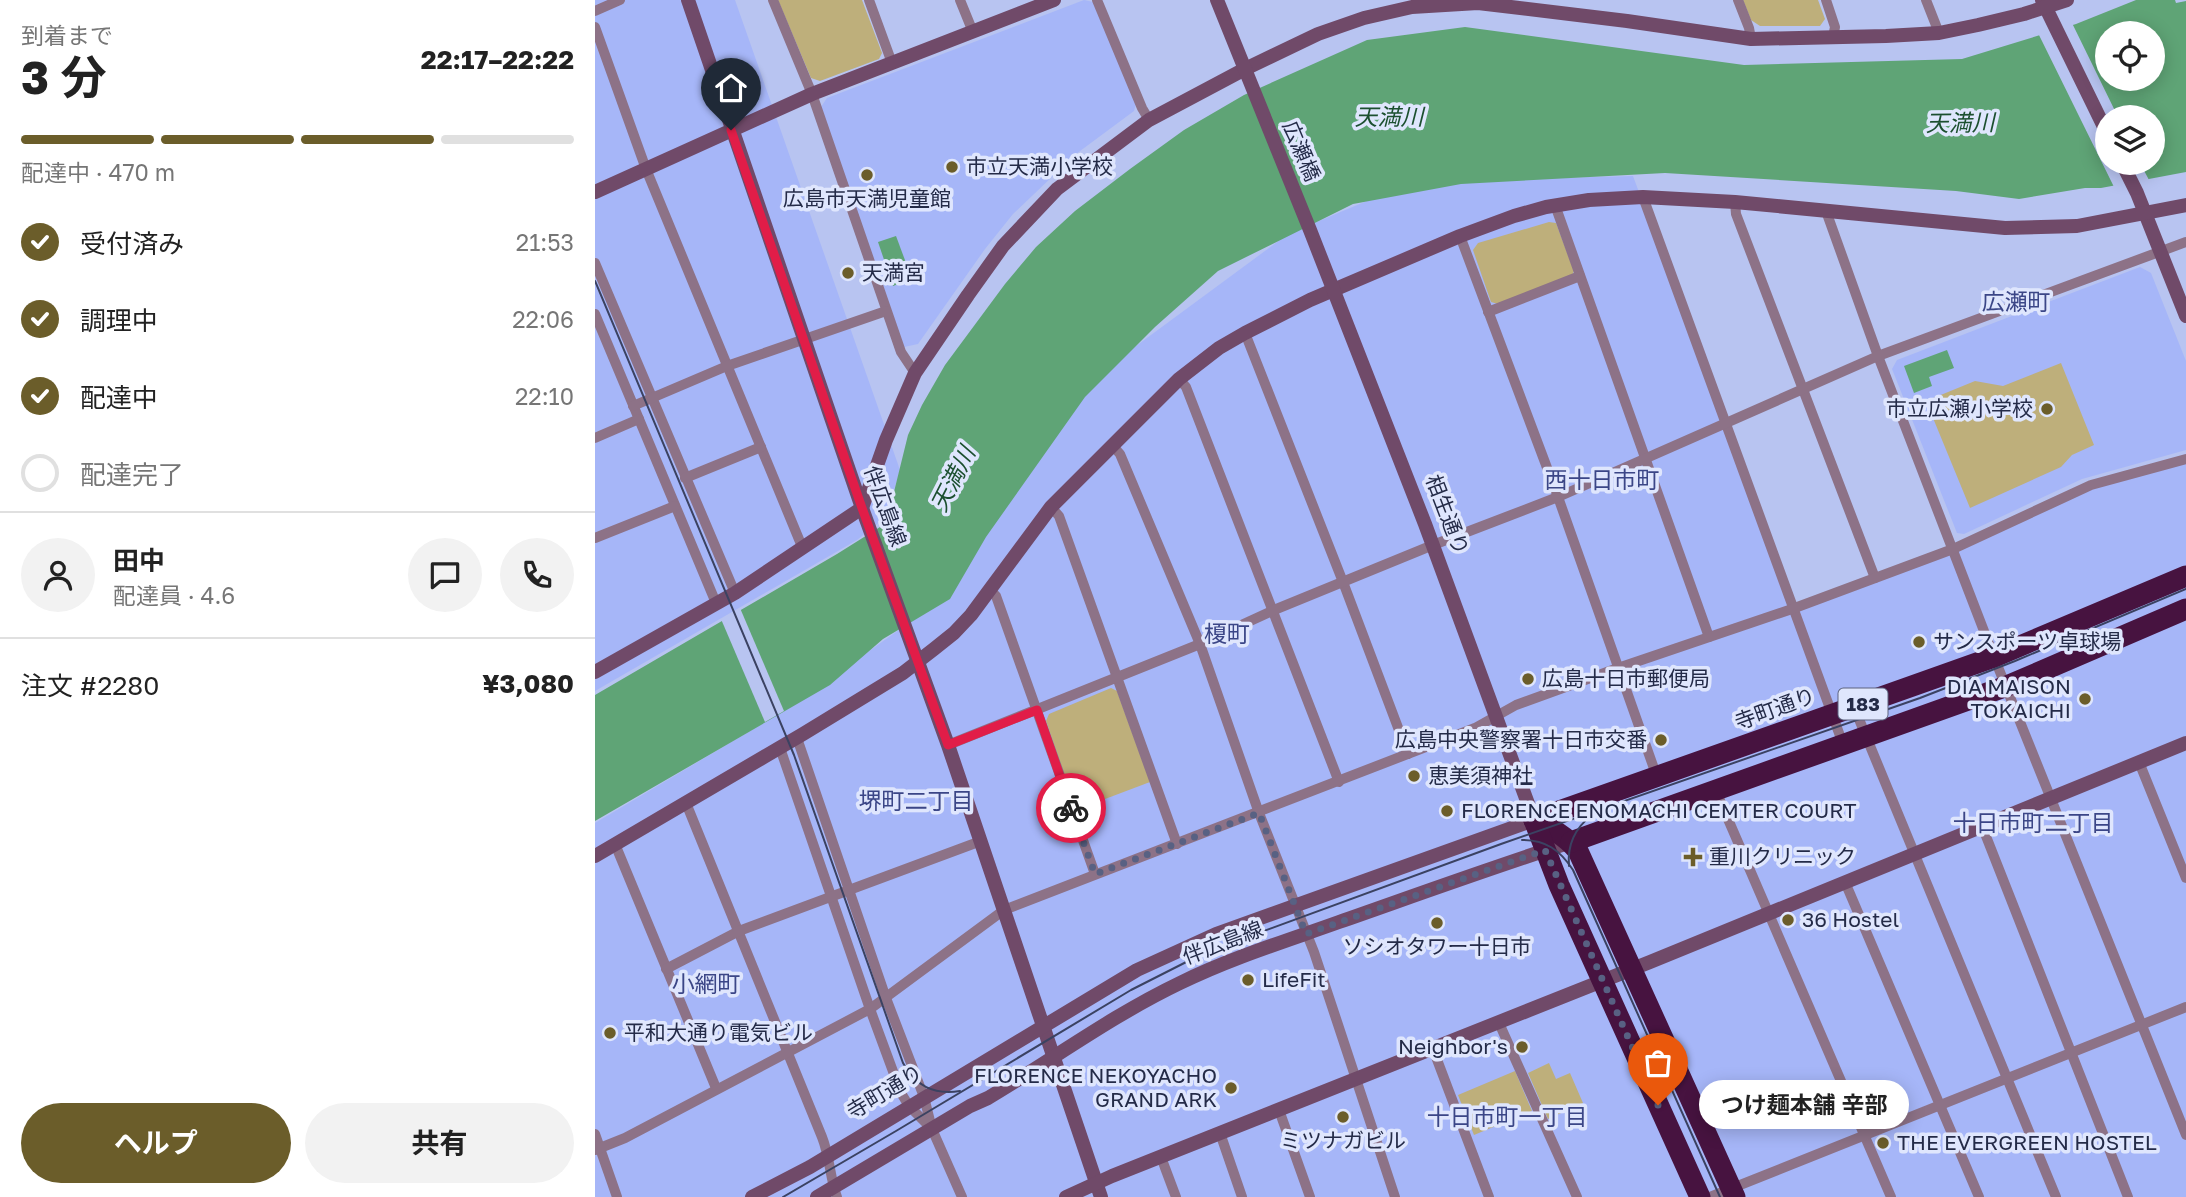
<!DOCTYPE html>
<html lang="ja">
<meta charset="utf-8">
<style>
:root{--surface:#fff;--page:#f2f2f2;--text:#222;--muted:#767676;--line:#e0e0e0;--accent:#6b5d2a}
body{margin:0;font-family:"Golos Text","Noto Sans JP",sans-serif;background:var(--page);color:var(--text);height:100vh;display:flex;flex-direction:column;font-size:26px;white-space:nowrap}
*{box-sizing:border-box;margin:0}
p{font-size:23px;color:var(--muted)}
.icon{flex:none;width:38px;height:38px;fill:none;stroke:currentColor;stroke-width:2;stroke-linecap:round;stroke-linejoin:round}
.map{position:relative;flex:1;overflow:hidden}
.drawer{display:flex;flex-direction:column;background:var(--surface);width:595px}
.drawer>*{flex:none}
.tools{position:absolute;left:1500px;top:21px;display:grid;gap:14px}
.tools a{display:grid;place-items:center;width:70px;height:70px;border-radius:50%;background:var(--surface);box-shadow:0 4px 18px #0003;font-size:35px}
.pin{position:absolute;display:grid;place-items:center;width:60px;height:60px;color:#fff;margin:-72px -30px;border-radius:50% 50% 50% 0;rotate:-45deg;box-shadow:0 0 7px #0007}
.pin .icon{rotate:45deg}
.courier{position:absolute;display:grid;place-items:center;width:70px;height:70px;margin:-35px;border:5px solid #e11d48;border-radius:50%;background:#fff;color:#222;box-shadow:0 2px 9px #0007}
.bubble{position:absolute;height:49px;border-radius:24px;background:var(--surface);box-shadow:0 4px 18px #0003;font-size:23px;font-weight:700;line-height:49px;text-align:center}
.overview em{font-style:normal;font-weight:700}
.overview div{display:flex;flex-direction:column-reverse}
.overview{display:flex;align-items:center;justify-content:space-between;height:119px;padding:0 21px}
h1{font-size:46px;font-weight:700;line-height:52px}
.bar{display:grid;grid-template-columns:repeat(4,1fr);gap:10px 7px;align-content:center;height:84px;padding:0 21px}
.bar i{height:9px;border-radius:5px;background:var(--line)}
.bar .on{background:var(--accent)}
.bar p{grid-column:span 4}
.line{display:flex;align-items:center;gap:18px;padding:0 21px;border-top:2px solid var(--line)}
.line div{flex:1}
.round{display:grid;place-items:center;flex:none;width:74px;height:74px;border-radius:37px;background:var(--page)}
ol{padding:0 21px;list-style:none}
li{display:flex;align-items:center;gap:21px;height:77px}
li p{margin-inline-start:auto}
li .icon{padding:7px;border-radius:50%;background:var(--accent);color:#fff;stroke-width:4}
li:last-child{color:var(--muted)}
li i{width:38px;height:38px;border:4px solid var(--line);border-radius:50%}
.button{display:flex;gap:14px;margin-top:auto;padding:14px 21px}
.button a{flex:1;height:80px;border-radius:42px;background:var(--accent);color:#fff;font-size:28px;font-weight:700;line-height:80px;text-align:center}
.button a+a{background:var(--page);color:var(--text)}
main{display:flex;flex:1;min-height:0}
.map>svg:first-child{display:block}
</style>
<main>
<section class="drawer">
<div class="overview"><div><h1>3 分</h1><p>到着まで</p></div><em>22:17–22:22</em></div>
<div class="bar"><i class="on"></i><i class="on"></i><i class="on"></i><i></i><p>配達中 · 470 m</p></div>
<ol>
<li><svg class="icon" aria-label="check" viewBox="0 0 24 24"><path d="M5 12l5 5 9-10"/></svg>受付済み<p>21:53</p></li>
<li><svg class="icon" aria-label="check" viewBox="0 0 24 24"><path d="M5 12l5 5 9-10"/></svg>調理中<p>22:06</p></li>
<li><svg class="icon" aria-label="check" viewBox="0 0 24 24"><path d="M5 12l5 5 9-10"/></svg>配達中<p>22:10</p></li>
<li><i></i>配達完了</li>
</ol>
<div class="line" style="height:126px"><a class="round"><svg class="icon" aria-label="person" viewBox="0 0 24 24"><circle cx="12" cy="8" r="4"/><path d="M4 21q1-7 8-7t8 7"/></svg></a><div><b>田中</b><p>配達員 · 4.6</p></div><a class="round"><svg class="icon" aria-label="chat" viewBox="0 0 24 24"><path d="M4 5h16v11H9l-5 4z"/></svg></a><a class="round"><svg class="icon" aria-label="phone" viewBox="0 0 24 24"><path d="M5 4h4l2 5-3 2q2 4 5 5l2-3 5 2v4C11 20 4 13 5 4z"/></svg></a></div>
<div class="line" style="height:91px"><div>注文 #2280</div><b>¥3,080</b></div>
<div class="button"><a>ヘルプ</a><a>共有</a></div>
</section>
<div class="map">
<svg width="1591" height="1197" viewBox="0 0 1591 1197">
<rect width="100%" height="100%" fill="#b8c4f1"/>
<!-- built -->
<g fill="#a6b6f8">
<path d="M0 0H140L305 470 291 517 262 540 0 691Z"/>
<path d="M489 0 498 2 541 104 539 111 481 154 418 214 390 249 323 344 309 347 226 107 232 98Z"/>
<path d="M1038 176 1197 606 1344 556 1495 486 1591 460V1197H0V823L197 706 343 602 438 460 476 410 537 349 693 234 786 195 846 181Z"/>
<path d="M1545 267 1556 273 1591 361V450L1487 479 1369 534 1362 533 1297 369 1302 360Z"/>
</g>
<!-- green -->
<g fill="#beaf7b">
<path d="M183 0H267L287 53 284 59 225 81 216 78Z"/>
<path d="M1148 0H1223L1230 19 1225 26H1165L1156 20Z"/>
<path d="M954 222 961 223 979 271 977 276 903 304 896 302 878 250 883 243Z"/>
<path d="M1466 363 1499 445 1477 455 1466 467 1375 508 1331 401 1380 381 1408 386Z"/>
<path d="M516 688 522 691 555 782 481 810 451 721 454 714Z"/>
<path d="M954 1063 961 1079 975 1073 988 1103 953 1119 933 1073Z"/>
<path d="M920 1071 937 1111 879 1135 863 1095Z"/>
</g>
<!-- water -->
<g fill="#5fa476" fill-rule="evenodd">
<path d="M1541 0H1580L1581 3 1591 1V172L1506 188H1490L1424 199 1361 191 1070 173 866 184 758 204 623 271 560 327 490 397 391 537 355 599 288 639 235 685 0 821V695L242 554 285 527 296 504 313 435 327 405 350 365 410 284 441 247 480 211 535 169 589 130 649 95 772 40 870 27 1149 65 1367 59 1481 24ZM1512 33H1558V79H1512ZM1512 117H1558V163H1512Z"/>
<path d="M301 236 317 279 298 286 283 242Z"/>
<path d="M1352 350 1359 368 1334 377 1337 386 1319 393 1309 366Z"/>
</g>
<!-- pier -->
<g fill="#b8c4f1">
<path d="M1477 23 1523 117H1512V163H1545L1554 180 1520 189 1443 33Z"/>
<path d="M145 608 189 711 170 722 126 619Z"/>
</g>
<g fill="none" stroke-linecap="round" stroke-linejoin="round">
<!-- street -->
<g stroke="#8d7287" stroke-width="10">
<path d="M178 0 217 94 306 352 320 373"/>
<path d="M274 0 297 63"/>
<path d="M365 0 378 32"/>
<path d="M502 0 547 108 554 120"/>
<path d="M1143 0 1154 28 1156 39"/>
<path d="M1231 0 1240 27 1238 37"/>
<path d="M1331 0 1344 33"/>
<path d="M0 11 25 0"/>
<path d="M0 27 51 169 208 549"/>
<path d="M1048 197 1248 744"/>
<path d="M1140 202 1141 214 1280 578"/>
<path d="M960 205 1114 637"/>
<path d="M1231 211 1283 356 1399 657 1591 1135"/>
<path d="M865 236 963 497 1062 777"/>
<path d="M0 263 140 593"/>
<path d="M893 312 985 276"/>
<path d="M0 314 121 603"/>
<path d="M650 333 748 582 813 754"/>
<path d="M584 379 591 387 744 782"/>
<path d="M38 406 132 366 291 311"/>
<path d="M0 438 44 419"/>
<path d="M517 445 525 454 605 644 664 813 719 952 800 1197"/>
<path d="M90 478 166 447"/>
<path d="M456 507 464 516 582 844"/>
<path d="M0 538 80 506"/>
<path d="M394 589 401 596 500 874"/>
<path d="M1259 707 1461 1197"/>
<path d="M202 738 291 998 329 1097 337 1129 367 1197"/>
<path d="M353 745 605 644 679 610 838 545 963 497 1283 356 1591 242"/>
<path d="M185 748 275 1009 306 1093 314 1106 335 1127"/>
<path d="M1544 762 1591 878"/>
<path d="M1120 789 1296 1197"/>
<path d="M91 803 227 1137C235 1157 235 1179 242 1197"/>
<path d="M1387 826 1533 1197"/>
<path d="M20 844 121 1088"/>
<path d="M1250 882 1384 1197"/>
<path d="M71 969 144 931 386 841"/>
<path d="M904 1023 982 1197"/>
<path d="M838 1049 894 1197"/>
<path d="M684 1110 715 1197"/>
<path d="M625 1133 647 1197"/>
<path d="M0 1134 22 1197"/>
<path d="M0 1150 30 1138 275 1009 409 910 880 728 921 705 1023 668 1197 609 1358 549 1496 485 1591 459"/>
<path d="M566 1157 581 1197"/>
<path d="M1115 1197 1591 1007"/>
</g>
<!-- secondary -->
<g stroke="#704a69" stroke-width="14">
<path d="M93 0 267 508 353 745 506 1197"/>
<path d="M1447 0 1512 133"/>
<path d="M1527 163 1542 193 1591 316"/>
<path d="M0 192 217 94 459 0"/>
<path d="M0 672 140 593 267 508 291 440 320 373 373 295 408 246 462 189 554 120 650 69 723 34 769 18 817 7 883 3 1032 21 1156 39 1291 36 1344 33 1383 25 1429 14 1472 0"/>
<path d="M0 856 208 734 308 673 339 649 359 633 376 615 456 507 584 379 624 348 650 333 715 300 865 236 919 216 951 207 994 200 1048 197 1140 202 1410 228 1482 226 1591 205"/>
<path d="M157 1197 215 1167 542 970 621 934 939 820 830 524 715 230 622 0"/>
<path d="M222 1197 375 1106 393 1098C457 1060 518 1015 585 983 636 958 691 941 744 922 821 895 898 867 976 842"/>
<path d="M471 1197 517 1176 1055 962 1591 743"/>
</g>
<!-- highway -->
<g stroke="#471340" stroke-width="21">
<path d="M939 820 1399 657 1591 576"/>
<path d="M939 820C956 828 971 836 983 851L1140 1197"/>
<path d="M939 820 964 885 1105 1197"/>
<path d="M976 842 1412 686 1591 609"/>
</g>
<!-- tram -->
<g stroke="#3b4262" stroke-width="2">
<path d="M0 281 199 755 308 1063C321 1086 338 1095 365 1091"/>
<path d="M927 840C951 840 965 850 978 870L1125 1197"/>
<path d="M974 866C972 845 980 828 997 815"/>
<path d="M188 1197 301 1131 536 990 609 953 906 844 1325 698 1420 661 1591 589"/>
</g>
</g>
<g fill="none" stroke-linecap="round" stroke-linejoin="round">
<!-- done -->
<path stroke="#586183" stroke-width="7" stroke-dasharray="0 12.6" d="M476 808 500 874 664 813 711 934 950 850 1063 1105"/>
<!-- route -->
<path stroke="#e11d48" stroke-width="9" d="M136 130 267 508 353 745 442 710 476 808"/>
</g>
<!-- markers -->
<g fill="#6b5d2a" stroke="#dfe6fd" stroke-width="2.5">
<circle cx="357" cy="167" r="7"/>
<circle cx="272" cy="175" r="7"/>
<circle cx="253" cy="273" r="7"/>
<circle cx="1452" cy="409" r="7"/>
<circle cx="1324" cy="642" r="7"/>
<circle cx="933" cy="679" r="7"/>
<circle cx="1490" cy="699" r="7"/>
<circle cx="1066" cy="740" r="7"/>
<circle cx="819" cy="776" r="7"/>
<circle cx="852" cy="811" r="7"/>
<path d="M1094.5 846.5h7v7h7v7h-7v7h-7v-7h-7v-7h7z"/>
<circle cx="1193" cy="920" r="7"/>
<circle cx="842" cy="923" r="7"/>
<circle cx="653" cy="980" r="7"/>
<circle cx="15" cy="1033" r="7"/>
<circle cx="927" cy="1047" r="7"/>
<circle cx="636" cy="1088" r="7"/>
<circle cx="748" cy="1117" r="7"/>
<circle cx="1288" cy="1143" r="7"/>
</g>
<g text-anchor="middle" stroke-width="7" stroke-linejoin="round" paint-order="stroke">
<!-- shield labels -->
<rect fill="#dfe6fd" stroke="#5c637e" stroke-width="2" x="1243.5" y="688.5" width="49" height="31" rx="5"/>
<g font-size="19" font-weight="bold" fill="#242b48">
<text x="1268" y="711">183</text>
</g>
<!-- street labels -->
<g font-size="21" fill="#242b48" stroke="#dfe6fd">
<text transform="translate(706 151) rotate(67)" y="7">広瀬橋</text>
<text transform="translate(290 506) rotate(70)" y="7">伴広島線</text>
<text transform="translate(852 515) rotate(69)" y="7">相生通り</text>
<text transform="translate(1180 709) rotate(-20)" y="7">寺町通り</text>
<text transform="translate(628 943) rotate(-21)" y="7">伴広島線</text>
<text transform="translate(290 1092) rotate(-31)" y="7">寺町通り</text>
</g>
<!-- poi labels -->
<g font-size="21" fill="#242b48" stroke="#dfe6fd" text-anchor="start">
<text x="371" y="174">市立天満小学校</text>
<text x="272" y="206" text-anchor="middle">広島市天満児童館</text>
<text x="267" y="280">天満宮</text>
<text x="1438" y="416" text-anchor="end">市立広瀬小学校</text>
<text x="1338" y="649">サンスポーツ卓球場</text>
<text x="947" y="686">広島十日市郵便局</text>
<text x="1476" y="694" text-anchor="end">DIA MAISON<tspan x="1476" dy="24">TOKAICHI</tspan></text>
<text x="1052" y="747" text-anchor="end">広島中央警察署十日市交番</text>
<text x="833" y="783">恵美須神社</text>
<text x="866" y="818">FLORENCE ENOMACHI CEMTER COURT</text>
<text x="1114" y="864">重川クリニック</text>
<text x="1207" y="927">36 Hostel</text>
<text x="842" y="954" text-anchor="middle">ソシオタワー十日市</text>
<text x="667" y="987">LifeFit</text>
<text x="29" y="1040">平和大通り電気ビル</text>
<text x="913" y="1054" text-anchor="end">Neighbor's</text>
<text x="622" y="1083" text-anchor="end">FLORENCE NEKOYACHO<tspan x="622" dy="24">GRAND ARK</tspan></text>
<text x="748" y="1148" text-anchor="middle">ミツナガビル</text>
<text x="1302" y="1150">THE EVERGREEN HOSTEL</text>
</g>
<!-- water labels -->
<g font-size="23" font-style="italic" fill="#1c5030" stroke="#dfe6fd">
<text x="794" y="125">天満川</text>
<text transform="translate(1365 123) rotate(-1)" y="8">天満川</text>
<text transform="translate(358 479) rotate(-63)" y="8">天満川</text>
</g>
<!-- neighbourhood labels -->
<g font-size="23" fill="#3b4687" stroke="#dfe6fd">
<text x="1421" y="310">広瀬町</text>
<text x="1007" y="488">西十日市町</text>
<text x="632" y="642">榎町</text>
<text x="321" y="809">堺町二丁目</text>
<text x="1438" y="831">十日市町二丁目</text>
<text x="111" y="992">小網町</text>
<text x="912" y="1125">十日市町一丁目</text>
</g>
</g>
</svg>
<div class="tools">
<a><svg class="icon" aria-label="locate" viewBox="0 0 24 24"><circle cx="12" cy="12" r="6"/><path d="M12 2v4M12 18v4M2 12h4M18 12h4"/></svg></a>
<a><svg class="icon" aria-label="layers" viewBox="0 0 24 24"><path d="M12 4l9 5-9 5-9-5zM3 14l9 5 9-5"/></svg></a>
</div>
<div class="pin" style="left:1063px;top:1105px;background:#ea580c"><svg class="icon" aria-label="bag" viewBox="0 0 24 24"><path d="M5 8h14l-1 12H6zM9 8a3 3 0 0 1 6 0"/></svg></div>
<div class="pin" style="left:136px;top:130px;background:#1f2937"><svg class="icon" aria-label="home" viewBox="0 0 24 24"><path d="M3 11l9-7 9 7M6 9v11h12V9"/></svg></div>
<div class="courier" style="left:476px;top:808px"><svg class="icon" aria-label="bike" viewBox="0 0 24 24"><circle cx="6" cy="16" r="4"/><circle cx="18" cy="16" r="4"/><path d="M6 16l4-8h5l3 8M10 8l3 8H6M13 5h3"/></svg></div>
<div class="bubble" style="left:1104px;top:1080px;width:210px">つけ麺本舗 辛部</div>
</div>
</main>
